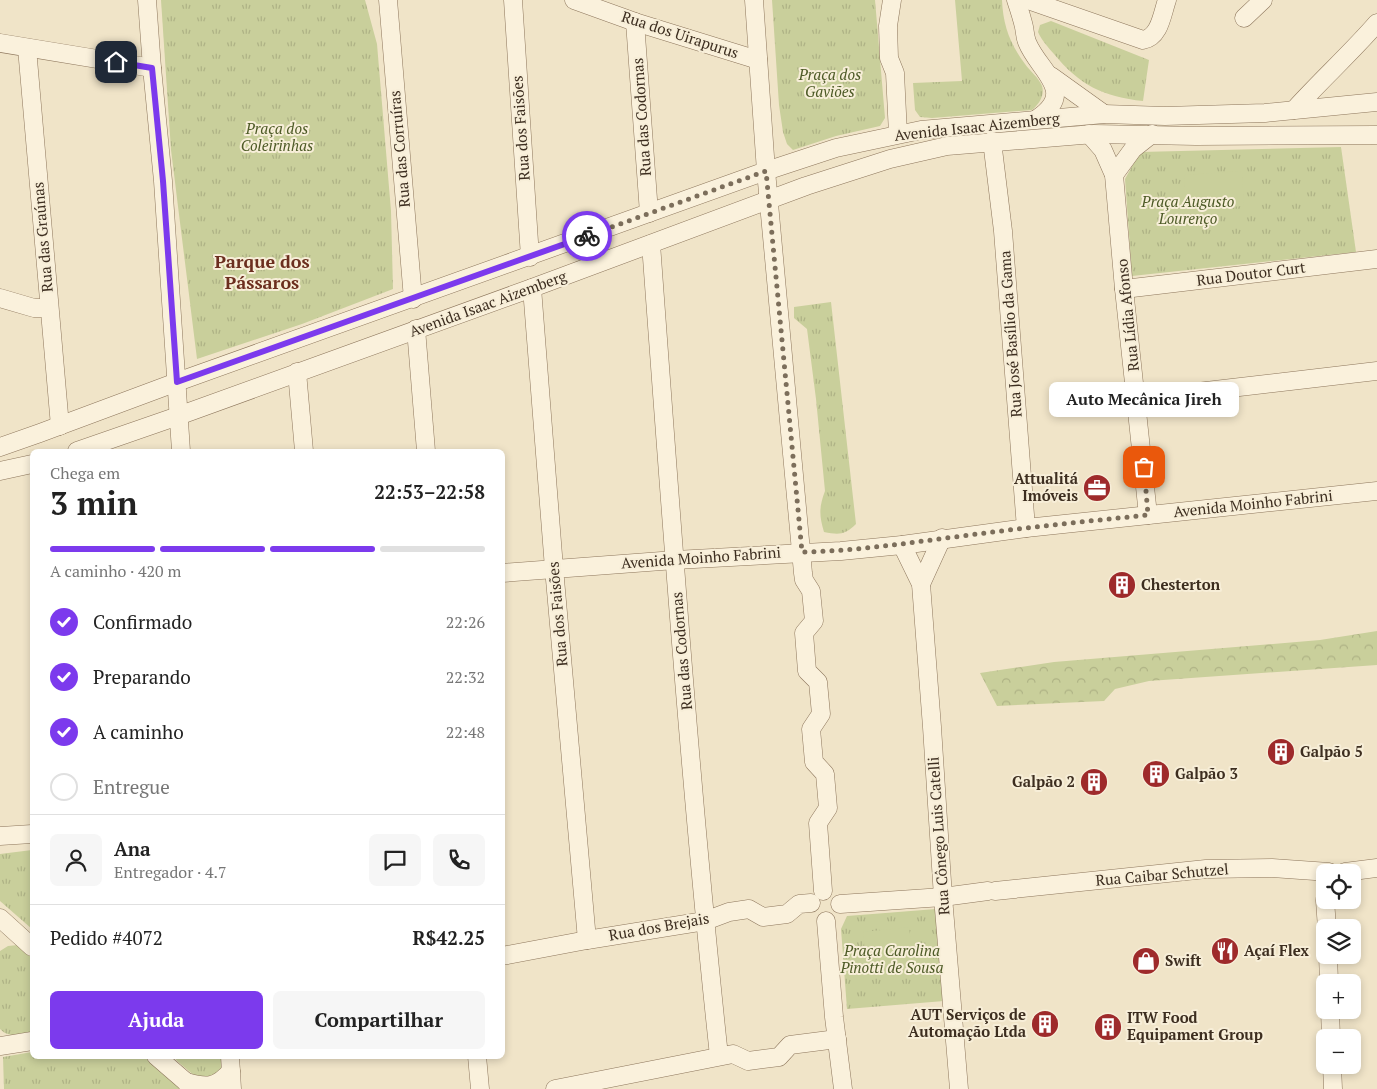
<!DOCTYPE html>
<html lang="pt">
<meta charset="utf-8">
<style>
:root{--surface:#fff;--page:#f6f6f6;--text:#222;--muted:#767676;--line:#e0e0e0;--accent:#7c3aed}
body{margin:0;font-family:"PT Serif",serif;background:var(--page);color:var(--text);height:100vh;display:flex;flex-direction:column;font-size:19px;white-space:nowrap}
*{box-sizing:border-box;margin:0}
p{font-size:16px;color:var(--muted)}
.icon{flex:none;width:28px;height:28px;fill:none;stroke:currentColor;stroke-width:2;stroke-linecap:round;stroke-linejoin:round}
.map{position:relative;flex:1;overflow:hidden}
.panel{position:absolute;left:30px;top:449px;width:475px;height:610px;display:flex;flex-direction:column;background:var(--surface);border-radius:8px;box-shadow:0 2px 8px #0003}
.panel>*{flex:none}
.tools{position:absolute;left:1316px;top:864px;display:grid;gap:10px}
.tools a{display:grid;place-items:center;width:45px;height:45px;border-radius:8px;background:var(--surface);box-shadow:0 2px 8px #0003;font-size:25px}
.pin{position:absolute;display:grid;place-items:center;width:42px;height:42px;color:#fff;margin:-21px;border-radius:10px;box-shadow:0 2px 8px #0006}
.courier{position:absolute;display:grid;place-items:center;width:50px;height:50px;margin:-25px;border:4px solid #7c3aed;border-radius:50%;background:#fff;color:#222;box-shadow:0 1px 6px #0007}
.bubble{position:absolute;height:35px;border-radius:8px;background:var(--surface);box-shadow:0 2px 8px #0003;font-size:16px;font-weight:800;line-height:35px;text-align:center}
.headline em{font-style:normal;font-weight:800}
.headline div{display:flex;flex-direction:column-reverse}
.headline{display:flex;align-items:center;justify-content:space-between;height:85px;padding:0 20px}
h1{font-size:32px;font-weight:800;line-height:38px}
.bar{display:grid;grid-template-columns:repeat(4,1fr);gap:8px 5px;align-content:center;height:60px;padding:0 20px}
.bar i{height:6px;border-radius:4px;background:var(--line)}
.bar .active{background:var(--accent)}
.bar p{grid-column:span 4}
.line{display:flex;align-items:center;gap:12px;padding:0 20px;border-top:1px solid var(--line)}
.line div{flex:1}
.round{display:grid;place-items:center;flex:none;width:52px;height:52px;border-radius:8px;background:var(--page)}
ol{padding:0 20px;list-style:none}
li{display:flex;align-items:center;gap:15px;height:55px}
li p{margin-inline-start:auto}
li .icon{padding:5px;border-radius:50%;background:var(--accent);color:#fff;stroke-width:4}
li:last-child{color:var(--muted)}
li i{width:28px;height:28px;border:2px solid var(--line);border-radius:50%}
.cta{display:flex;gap:10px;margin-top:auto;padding:10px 20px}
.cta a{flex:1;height:58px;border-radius:8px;background:var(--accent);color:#fff;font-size:20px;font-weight:800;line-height:58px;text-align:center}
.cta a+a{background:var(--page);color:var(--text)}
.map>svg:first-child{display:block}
</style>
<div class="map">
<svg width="1377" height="1089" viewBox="0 0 1377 1089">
<defs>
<pattern id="grass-tufts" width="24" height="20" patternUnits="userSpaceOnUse" patternTransform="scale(1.25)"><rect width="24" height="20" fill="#c9cf9b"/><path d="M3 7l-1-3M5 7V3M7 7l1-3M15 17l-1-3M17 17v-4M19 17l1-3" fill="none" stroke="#aeb285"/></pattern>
<pattern id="forest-crowns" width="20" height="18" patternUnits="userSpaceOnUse" patternTransform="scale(1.25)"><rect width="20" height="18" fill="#c9cf9b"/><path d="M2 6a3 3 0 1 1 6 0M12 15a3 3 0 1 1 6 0" fill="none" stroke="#aeb285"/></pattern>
</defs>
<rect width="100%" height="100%" fill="#f0e4c8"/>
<!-- grass -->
<g fill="url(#grass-tufts)">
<path d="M161 0H365L377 44 391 211 393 289 302 324 197 359 171 150Z"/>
<path d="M772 0H875L885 118 880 126 836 136 793 150 787 144 783 132 779 105Z"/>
<path d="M955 0H1002C1003 25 1010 44 1025 64 1030 71 1039 78 1042 86 1045 95 1039 104 1032 110L932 118 920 117 915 110 913 83 962 81Z"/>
<path d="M1051 21 1149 60 1143 101C1104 97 1079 85 1054 54 1048 47 1042 41 1038 32L1040 25Z"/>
<path d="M1341 147 1356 252 1132 276 1125 179 1140 152Z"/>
<path d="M831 302 856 524C845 535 839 535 824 532 819 515 819 507 825 491L816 399 807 329 794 318V307Z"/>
<path d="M32 850V929L0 901V854Z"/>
<path d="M936 909 944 1001 847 1009 841 929 847 916Z"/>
<path d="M18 945 32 958V1032C20 1034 10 1039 0 1029V951L8 946Z"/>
<path d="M32 1052V1056H144L181 1089H4L3 1057Z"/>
<path d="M174 1056H225L223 1074 203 1083 177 1061Z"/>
</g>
<!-- forest -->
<path fill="url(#forest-crowns)" d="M1377 631V665L1149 681 1115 689 1104 701 997 706 980 673 1054 662 1320 640Z"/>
<!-- pitch -->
<g fill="#c9cf9b">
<path d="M1242 171 1244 206 1186 210 1184 175Z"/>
<path d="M909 927 913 960 866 964 863 932Z"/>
</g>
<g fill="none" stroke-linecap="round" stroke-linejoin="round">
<defs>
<g id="minor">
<path d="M147 0 152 68 163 181 181 451"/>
<path d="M388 0 413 299"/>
<path d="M513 0 530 257"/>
<path d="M574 0 635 22 758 60"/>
<path d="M754 0 766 171 803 573 804 580 811 591 814 621 804 633 807 671 818 682 821 714 811 729 814 762 825 774 828 808 818 823 823 891"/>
<path d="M892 0 888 26 889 58 895 73 898 134"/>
<path d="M1016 0C1019 9 1022 18 1024 27 1025 32 1025 37 1027 42 1039 72 1079 92 1035 120"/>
<path d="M1028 0 1143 40C1160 37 1162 14 1167 0"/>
<path d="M1244 18 1263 0"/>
<path d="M635 22 649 213"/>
<path d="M0 43 152 68"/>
<path d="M27 48 60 426"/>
<path d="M1051 76 1104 114"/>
<path d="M1294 110C1321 80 1351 53 1377 23"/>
<path d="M1089 134 1103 150 1114 175 1124 289 1148 515"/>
<path d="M992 141 1003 231 1026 528"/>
<path d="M1114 175 1133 149 1152 134"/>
<path d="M651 244C671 515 690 786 719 1056"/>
<path d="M532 288 554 568 587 940"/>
<path d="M1124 289 1377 259"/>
<path d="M0 298 34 308H49"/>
<path d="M416 329 426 451"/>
<path d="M297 372 304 451"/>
<path d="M1137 399 1377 371"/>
<path d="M0 447 40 433 177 382 766 171 836 148 921 130 1104 114 1165 116 1265 113 1377 102"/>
<path d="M77 451 178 416 532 288 806 186 890 159 947 146 1094 134 1196 136 1377 135"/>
<path d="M0 471 32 464"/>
<path d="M902 545 921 584 932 727 943 897 959 1089"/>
<path d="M502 573 675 560 841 551 902 545 1026 528 1377 491"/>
<path d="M921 584 942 538"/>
<path d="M0 836 32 834"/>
<path d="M1345 872 1377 868"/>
<path d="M995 891 1206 869 1272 868 1329 872"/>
<path d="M1325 900 1327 928"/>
<path d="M840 904 943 897 988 891"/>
<path d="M0 918 32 947"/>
<path d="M826 921 834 1017 843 1089"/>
<path d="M1328 955 1329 982"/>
<path d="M502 956 587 940 705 921 729 912 749 909 763 917 787 914 799 904 811 903"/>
<path d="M1330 1010 1331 1038"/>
<path d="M0 1046 32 1041"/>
<path d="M156 1056 186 1082 191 1089"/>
<path d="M230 1056 232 1089"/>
<path d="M477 1056 480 1089"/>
<path d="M1332 1065 1333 1089"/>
<path d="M186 1082C207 1088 216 1088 231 1071"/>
<path d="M555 1089 733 1054 748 1061 779 1057 790 1045 837 1039"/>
</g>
</defs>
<!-- minor casing -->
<use href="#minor" stroke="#8d765c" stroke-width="19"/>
<!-- minor -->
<use href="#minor" stroke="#faf1dc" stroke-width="18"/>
</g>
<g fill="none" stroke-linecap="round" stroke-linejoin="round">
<!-- done -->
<path stroke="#7c6e5b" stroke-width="5" stroke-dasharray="0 9" d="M587 236 766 171 802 552C859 551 913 542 970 535 1029 527 1089 521 1148 515L1144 467"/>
<!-- route -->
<path stroke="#7c3aed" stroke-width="6" d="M116 62 152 68 163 181 177 382 587 236"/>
</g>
<!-- icons -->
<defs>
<symbol id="office-disc" viewBox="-11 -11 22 22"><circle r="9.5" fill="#9e2a2b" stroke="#f7eed8"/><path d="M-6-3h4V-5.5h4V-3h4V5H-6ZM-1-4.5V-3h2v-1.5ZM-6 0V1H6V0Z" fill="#fff"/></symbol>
<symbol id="building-disc" viewBox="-11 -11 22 22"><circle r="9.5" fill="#9e2a2b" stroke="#f7eed8"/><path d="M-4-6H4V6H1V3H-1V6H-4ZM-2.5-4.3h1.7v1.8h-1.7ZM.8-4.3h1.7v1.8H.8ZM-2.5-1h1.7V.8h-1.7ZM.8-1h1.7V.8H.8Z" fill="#fff"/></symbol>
<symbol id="restaurant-disc" viewBox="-11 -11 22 22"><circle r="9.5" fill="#9e2a2b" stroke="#f7eed8"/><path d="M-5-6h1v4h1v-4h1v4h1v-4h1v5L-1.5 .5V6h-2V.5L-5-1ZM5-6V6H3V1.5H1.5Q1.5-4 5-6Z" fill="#fff"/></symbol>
<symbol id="shop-disc" viewBox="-11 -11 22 22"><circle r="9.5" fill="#9e2a2b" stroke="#f7eed8"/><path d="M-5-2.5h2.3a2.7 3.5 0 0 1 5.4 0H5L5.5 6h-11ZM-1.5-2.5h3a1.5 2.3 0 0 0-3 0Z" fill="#fff"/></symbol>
</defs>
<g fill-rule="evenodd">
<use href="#office-disc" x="1081" y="472" width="32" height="32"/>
<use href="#building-disc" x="1106" y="569" width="32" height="32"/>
<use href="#building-disc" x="1265" y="736" width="32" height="32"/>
<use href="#building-disc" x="1140" y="758" width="32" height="32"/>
<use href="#building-disc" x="1078" y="766" width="32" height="32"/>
<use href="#restaurant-disc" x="1209" y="935" width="32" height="32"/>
<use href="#shop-disc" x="1130" y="945" width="32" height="32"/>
<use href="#building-disc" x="1029" y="1008" width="32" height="32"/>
<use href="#building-disc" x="1092" y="1011" width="32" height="32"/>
</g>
<g text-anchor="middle" stroke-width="4" stroke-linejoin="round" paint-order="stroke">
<!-- street labels -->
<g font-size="15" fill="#3d2e20" stroke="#f7eed8">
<text transform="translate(680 35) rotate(18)" y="5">Rua dos Uirapurus</text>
<text transform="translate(642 117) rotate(-94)" y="5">Rua das Codornas</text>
<text transform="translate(977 127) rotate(-6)" y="5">Avenida Isaac Aizemberg</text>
<text transform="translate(521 128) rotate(-94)" y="5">Rua dos Faisões</text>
<text transform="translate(400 149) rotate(-95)" y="5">Rua das Corruíras</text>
<text transform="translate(43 237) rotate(-95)" y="5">Rua das Graúnas</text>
<text transform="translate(1251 274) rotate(-7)" y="5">Rua Doutor Curt</text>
<text transform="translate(488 304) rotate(-20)" y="5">Avenida Isaac Aizemberg</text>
<text transform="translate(1128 315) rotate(-96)" y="5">Rua Lídia Afonso</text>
<text transform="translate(1011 334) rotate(-94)" y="5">Rua José Basílio da Gama</text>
<text transform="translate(1253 504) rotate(-6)" y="5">Avenida Moinho Fabrini</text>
<text transform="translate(701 558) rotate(-4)" y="5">Avenida Moinho Fabrini</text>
<text transform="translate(558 614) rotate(-95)" y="5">Rua dos Faisões</text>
<text transform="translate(682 651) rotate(-95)" y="5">Rua das Codornas</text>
<text transform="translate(939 836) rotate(-94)" y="5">Rua Cônego Luis Catelli</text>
<text transform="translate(1162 875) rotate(-5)" y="5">Rua Caibar Schutzel</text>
<text transform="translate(659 927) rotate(-10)" y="5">Rua dos Brejais</text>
</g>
<!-- park labels -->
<g font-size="15" font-style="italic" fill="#4d5a26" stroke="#f7eed8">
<text x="830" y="80">Praça dos<tspan x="830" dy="17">Gaviões</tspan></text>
<text x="277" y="134">Praça dos<tspan x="277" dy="17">Coleirinhas</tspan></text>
<text x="1188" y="207">Praça Augusto<tspan x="1188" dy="17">Lourenço</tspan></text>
<text x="892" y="956">Praça Carolina<tspan x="892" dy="17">Pinotti de Sousa</tspan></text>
</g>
<!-- poi labels -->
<g font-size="15" font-weight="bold" fill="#3d2e20" stroke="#f7eed8" text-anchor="start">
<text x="1078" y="484" text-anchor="end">Attualitá<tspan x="1078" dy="17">Imóveis</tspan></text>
<text x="1141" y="590">Chesterton</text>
<text x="1300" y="757">Galpão 5</text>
<text x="1175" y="779">Galpão 3</text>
<text x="1075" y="787" text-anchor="end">Galpão 2</text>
<text x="1244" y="956">Açaí Flex</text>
<text x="1165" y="966">Swift</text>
<text x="1026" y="1020" text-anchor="end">AUT Serviços de<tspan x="1026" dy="17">Automação Ltda</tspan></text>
<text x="1127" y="1023">ITW Food<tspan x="1127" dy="17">Equipament Group</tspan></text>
</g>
<!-- quarter labels -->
<g font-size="18" font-weight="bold" fill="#6b2e1e" stroke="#f7eed8">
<text x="262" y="268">Parque dos<tspan x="262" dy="21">Pássaros</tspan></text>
</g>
</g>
</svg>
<div class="tools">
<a><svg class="icon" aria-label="locate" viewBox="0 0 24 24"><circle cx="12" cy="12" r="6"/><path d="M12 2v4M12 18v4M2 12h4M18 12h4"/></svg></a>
<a><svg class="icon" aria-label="layers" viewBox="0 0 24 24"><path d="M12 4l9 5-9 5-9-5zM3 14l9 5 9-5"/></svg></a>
<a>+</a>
<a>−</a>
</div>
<div class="pin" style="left:1144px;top:467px;background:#ea580c"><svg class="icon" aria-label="bag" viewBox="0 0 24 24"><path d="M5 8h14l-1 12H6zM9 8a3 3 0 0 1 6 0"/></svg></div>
<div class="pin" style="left:116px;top:62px;background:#1f2937"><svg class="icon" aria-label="home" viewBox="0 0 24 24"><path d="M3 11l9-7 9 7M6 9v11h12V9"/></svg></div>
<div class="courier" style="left:587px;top:236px"><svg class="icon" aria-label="bike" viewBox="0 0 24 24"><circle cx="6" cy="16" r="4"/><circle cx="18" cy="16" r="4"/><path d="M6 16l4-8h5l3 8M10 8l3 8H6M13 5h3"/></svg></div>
<div class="bubble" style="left:1049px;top:382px;width:190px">Auto Mecânica Jireh</div>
<section class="panel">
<div class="headline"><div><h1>3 min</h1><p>Chega em</p></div><em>22:53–22:58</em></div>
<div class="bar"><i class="active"></i><i class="active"></i><i class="active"></i><i></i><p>A caminho · 420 m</p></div>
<ol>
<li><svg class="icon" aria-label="check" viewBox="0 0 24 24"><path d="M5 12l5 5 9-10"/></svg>Confirmado<p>22:26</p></li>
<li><svg class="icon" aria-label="check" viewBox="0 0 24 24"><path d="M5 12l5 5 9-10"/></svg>Preparando<p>22:32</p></li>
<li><svg class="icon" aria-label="check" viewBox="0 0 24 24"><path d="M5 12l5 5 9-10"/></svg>A caminho<p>22:48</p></li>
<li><i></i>Entregue</li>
</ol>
<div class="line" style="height:90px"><a class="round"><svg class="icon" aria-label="person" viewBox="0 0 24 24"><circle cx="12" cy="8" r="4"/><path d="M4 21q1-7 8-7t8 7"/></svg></a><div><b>Ana</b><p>Entregador · 4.7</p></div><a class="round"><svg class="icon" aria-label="chat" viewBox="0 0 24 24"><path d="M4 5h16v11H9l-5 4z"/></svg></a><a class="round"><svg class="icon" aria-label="phone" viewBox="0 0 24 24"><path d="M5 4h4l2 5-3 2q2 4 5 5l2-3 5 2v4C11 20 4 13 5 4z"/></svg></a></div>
<div class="line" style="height:65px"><div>Pedido #4072</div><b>R$42.25</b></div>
<div class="cta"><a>Ajuda</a><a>Compartilhar</a></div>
</section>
</div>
